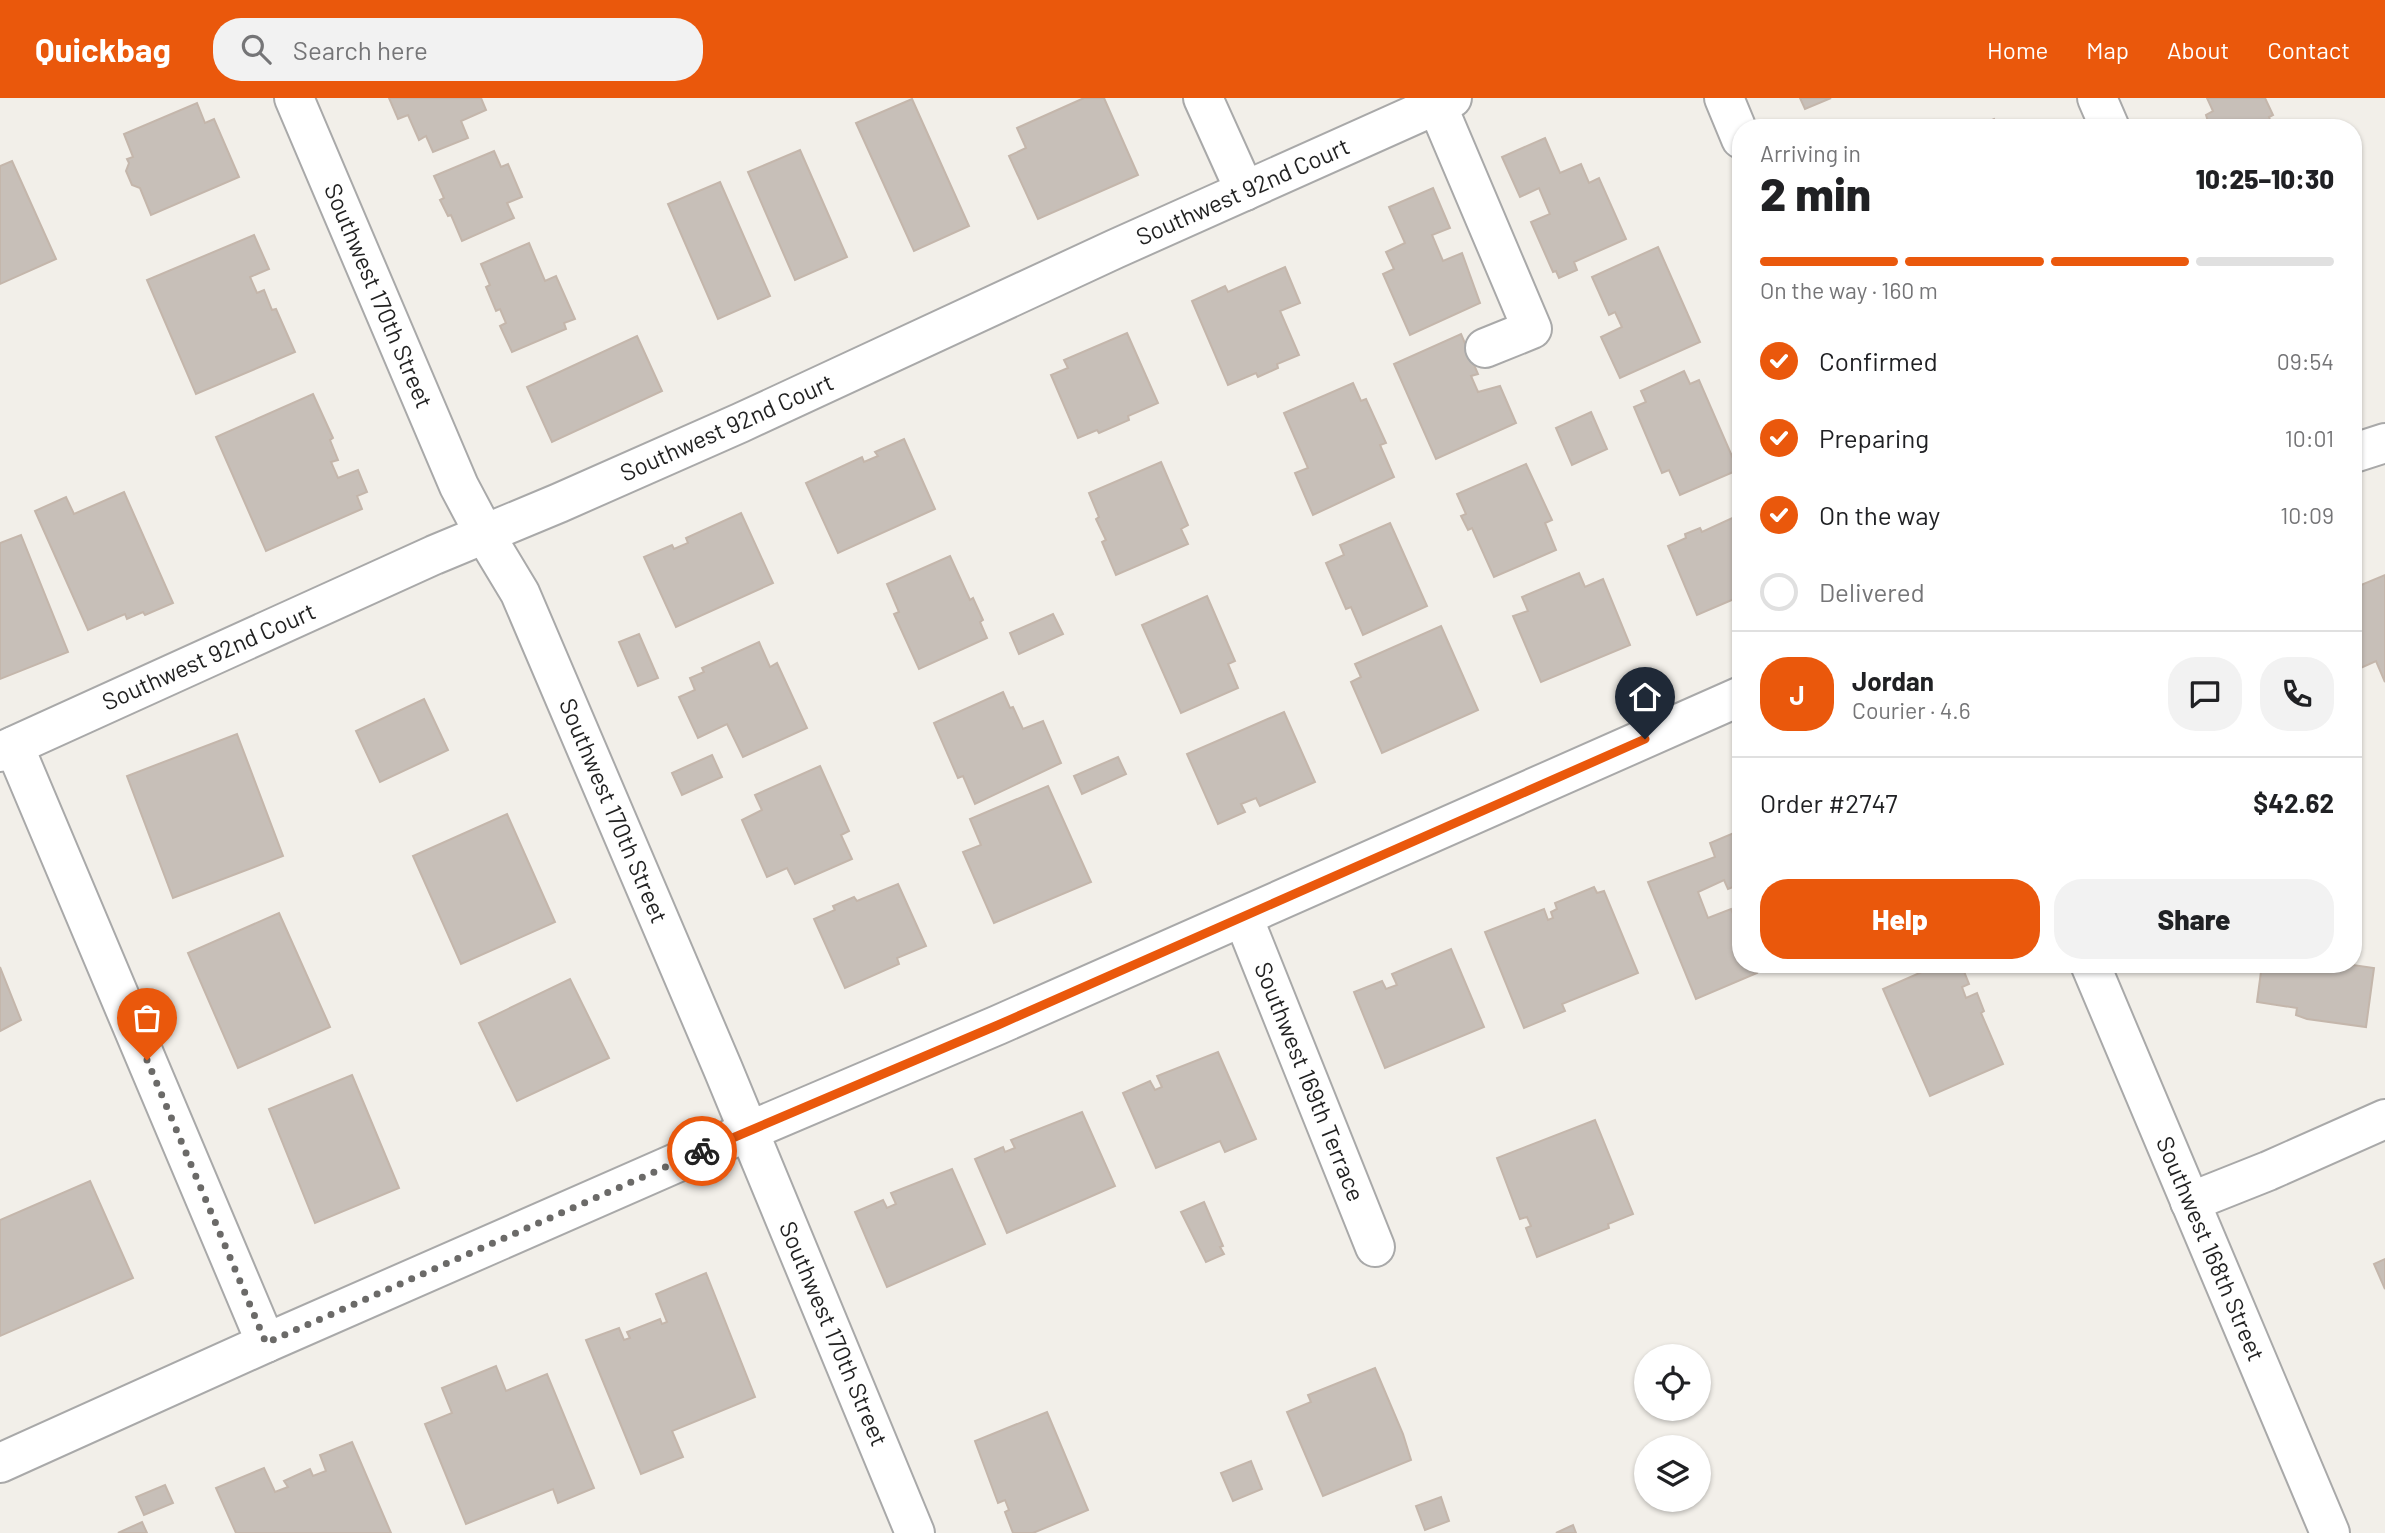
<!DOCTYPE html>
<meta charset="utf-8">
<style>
:root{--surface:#fff;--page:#f2f2f2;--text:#202124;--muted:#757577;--line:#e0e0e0;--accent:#ea580c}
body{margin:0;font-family:Barlow,sans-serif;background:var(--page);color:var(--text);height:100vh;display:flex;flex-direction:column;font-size:26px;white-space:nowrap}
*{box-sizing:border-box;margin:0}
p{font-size:23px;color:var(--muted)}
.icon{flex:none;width:38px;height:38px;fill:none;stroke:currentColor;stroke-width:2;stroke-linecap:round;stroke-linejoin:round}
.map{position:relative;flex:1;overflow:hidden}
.drawer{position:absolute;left:1732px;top:21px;width:630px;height:854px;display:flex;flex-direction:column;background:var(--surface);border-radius:28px;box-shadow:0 2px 5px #0004}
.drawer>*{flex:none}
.controls{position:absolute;left:1634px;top:1246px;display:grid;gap:14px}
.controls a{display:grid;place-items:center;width:77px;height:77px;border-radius:50%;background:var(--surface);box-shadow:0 2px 5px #0004;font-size:35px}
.pin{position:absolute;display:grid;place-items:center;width:60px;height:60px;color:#fff;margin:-72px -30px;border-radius:50% 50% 50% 0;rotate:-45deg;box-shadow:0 0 7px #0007}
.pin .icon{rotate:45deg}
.courier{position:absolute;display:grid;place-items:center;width:70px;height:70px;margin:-35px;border:5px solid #ea580c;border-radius:50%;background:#fff;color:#222;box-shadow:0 2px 9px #0007}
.head em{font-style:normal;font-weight:800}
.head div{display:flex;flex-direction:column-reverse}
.head{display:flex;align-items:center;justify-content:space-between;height:119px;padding:0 28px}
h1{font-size:46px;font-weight:800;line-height:52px}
.bar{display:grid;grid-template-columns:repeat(4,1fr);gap:10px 7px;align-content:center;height:84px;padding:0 28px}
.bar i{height:9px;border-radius:5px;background:var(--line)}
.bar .on{background:var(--accent)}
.bar p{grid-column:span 4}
.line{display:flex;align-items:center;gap:18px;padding:0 28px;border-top:2px solid var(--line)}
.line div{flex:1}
.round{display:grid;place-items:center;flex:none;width:74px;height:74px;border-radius:28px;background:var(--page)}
ol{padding:0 28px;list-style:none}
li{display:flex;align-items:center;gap:21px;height:77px}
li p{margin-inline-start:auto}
li .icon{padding:7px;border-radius:50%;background:var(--accent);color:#fff;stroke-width:4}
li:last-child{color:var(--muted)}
li i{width:38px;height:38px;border:4px solid var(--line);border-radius:50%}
.primary-button{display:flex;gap:14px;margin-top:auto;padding:14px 28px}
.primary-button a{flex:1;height:80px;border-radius:28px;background:var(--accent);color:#fff;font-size:28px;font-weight:800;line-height:80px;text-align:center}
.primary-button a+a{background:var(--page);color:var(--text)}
header{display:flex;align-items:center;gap:42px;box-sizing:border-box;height:98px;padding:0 35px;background:var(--accent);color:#fff}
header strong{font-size:33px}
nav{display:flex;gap:38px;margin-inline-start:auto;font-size:24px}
.search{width:490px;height:63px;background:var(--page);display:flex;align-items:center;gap:18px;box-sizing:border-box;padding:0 24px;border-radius:28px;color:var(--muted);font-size:26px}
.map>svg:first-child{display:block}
</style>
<header>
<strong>Quickbag</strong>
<div class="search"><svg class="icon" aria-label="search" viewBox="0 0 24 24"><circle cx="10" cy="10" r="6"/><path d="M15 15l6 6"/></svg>Search here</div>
<nav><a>Home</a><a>Map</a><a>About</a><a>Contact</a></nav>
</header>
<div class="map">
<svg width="2385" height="1435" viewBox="0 0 2385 1435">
<rect width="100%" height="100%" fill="#f2efe9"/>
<!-- building -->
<g fill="#c7bfb8" stroke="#c4b6ab" stroke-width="2">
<path d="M389 0H481L486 12 461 23 468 40 433 54 426 38 419 42 408 17 398 21Z"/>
<path d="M1084 0H1104L1138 77 1038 121 1009 58 1026 50 1017 30Z"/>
<path d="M1800 0H1831L1805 11Z"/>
<path d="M2207 0H2265L2273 17 2269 19 2273 30H2210L2206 17 2213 13Z"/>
<path d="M912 1 969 128 914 153 856 25Z"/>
<path d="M197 5 205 25 214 21 239 79 151 117 140 90 132 87 126 73 129 65 127 61 133 59 124 36Z"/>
<path d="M1994 21 1998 30H1975Z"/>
<path d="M1545 40 1560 75 1581 66 1589 85 1599 80 1626 141 1574 164 1577 172 1559 180 1556 173 1553 174 1531 124 1550 116 1539 90 1520 99 1502 59Z"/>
<path d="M800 52 847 159 795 182 748 74Z"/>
<path d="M494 53 501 69 508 66 522 99 507 105 514 120 462 143 451 117 448 118 440 102 444 100 434 78Z"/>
<path d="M12 63 56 161 0 186V68Z"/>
<path d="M720 84 770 198 718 221 668 106Z"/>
<path d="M1433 90 1450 130 1432 137 1443 163 1462 155 1480 205 1410 237 1383 176 1394 171 1386 154 1405 145 1389 109Z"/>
<path d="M254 137 269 171 250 179 257 195 264 192 272 212 276 211 295 254 196 296 147 182Z"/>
<path d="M529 145 545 183 556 178 575 221 564 225 566 231 512 254 500 228 506 225 500 211 496 213 486 189 490 187 481 166Z"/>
<path d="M1658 149 1700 244 1620 280 1601 239 1622 229 1615 214 1609 217 1592 179Z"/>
<path d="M1285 169 1300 205 1280 213 1299 257 1277 266 1278 270 1258 279 1256 275 1228 287 1192 203 1225 188 1228 194Z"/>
<path d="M1127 235 1158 305 1128 318 1129 322 1099 335 1097 332 1078 340 1051 277 1068 270 1064 262Z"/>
<path d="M1461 236 1478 276 1471 278 1478 294 1500 288 1516 325 1436 361 1394 266Z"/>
<path d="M637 238 662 293 552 344 527 289Z"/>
<path d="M1684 273 1690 286 1699 282 1738 372 1680 397 1669 372 1662 375 1634 309 1646 304 1641 293Z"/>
<path d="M1353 285 1361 303 1366 301 1386 345 1380 347 1394 379 1313 417 1295 375 1308 370 1284 315Z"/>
<path d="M313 296 333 340 330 342 338 362 331 364 338 380 358 372 367 394 357 398 362 411 266 453 216 339Z"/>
<path d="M1591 314 1607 351 1572 367 1556 330Z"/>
<path d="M904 341 935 411 838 455 806 385 862 359 864 364 878 358 875 354Z"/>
<path d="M1161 364 1188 427 1181 431 1188 446 1116 477 1102 444 1106 442 1096 421 1099 419 1089 395Z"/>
<path d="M1526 366 1552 422 1545 425 1556 452 1494 479 1472 430 1468 432 1461 418 1466 416 1457 396Z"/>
<path d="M124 394 173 505 145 517 143 514 127 521 125 516 88 532 35 413 66 399 74 416Z"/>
<path d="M741 415 773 485 676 529 644 459 672 447 674 451 688 445 686 440Z"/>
<path d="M1741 416V498L1697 517 1668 448 1686 440 1685 436 1700 430 1702 434Z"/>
<path d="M1390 425 1427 508 1363 537 1351 509 1346 511 1326 465 1344 457 1340 447Z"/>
<path d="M21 437 68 554 0 581V445Z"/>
<path d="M950 458 970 502 973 500 983 522 980 524 987 540 919 571 894 516 899 514 887 486Z"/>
<path d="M1579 475 1585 489 1603 481 1630 547 1541 584 1513 518 1528 513 1522 499Z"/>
<path d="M2385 477V584L2376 563 2354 573V490Z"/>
<path d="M1207 498 1235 563 1228 566 1238 590 1181 615 1142 527Z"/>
<path d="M1053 516 1063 536 1019 556 1010 535Z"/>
<path d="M1441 528 1478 612 1382 655 1351 584 1361 579 1355 566Z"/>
<path d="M639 536 658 580 638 588 619 544Z"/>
<path d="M759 544 770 569 777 565 807 630 743 659 727 626 698 640 679 599 695 592 690 580 704 574 702 570Z"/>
<path d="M1003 594 1010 610 1013 609 1023 631 1043 623 1061 665 975 706 963 678 958 680 934 625Z"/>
<path d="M424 601 448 652 380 684 356 633Z"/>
<path d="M1284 614 1315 684 1260 708 1256 700 1241 706 1245 714 1218 726 1187 656Z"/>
<path d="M237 636 283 758 173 800 127 678Z"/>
<path d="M712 657 722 679 682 697 672 675Z"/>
<path d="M1118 659 1126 676 1082 696 1074 678Z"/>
<path d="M820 668 849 733 841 737 852 761 795 786 787 770 767 779 742 722 762 712 755 697Z"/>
<path d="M1048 688 1091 784 994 825 963 754 981 747 970 721Z"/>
<path d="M507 716 555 824 461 866 413 758Z"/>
<path d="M1741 732V786L1728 791 1724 782 1698 794 1708 820 1731 811 1741 836V866H1753L1757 875 1696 901 1648 784 1715 759 1710 745Z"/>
<path d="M898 786 926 848 897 860 899 866 845 890 814 821 835 812 833 808 854 799 857 803Z"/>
<path d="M1594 789 1597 795 1604 793 1638 875 1562 906 1565 913 1524 930 1485 834 1544 811 1548 822 1553 820 1551 814 1557 811 1555 805Z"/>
<path d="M279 815 330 929 238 970 188 855Z"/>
<path d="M1451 851 1484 929 1385 970 1354 894 1382 883 1386 891 1397 887 1392 876Z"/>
<path d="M1940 866H1961L1969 886 1962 889 1966 900 1977 895 1984 913 1981 915 2003 966 1930 998 1883 891Z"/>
<path d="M2262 866H2346L2374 870 2366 929 2307 921 2296 917 2297 910 2257 904Z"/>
<path d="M0 869 21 922 0 933Z"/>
<path d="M570 881 609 960 517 1003 479 925Z"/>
<path d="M1218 954 1256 1041 1225 1054 1220 1043 1156 1070 1123 995 1150 983 1155 992 1162 989 1157 978Z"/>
<path d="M352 977 399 1090 315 1125 269 1011Z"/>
<path d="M1082 1014 1115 1088 1007 1135 975 1061 1003 1049 1005 1054 1015 1050 1011 1042Z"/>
<path d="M1595 1022 1633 1116 1608 1126 1609 1130 1537 1159 1526 1130 1531 1128 1527 1119 1520 1121 1497 1060Z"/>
<path d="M952 1071 985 1146 887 1189 855 1114 883 1102 887 1110 896 1106 891 1095Z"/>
<path d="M90 1083 133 1180 0 1238V1122Z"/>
<path d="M1204 1104 1223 1148 1220 1149 1224 1156 1206 1164 1181 1114Z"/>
<path d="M2385 1161V1191L2374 1166Z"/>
<path d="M706 1175 755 1299 672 1333 683 1359 641 1376 586 1242 619 1230 624 1242 630 1240 627 1234 660 1221 662 1226 667 1224 656 1196Z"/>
<path d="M496 1268 506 1293 547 1276 594 1390 558 1405 553 1391 466 1426 425 1326 452 1315 442 1290Z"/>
<path d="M1375 1270 1403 1336 1411 1362 1323 1398 1287 1314 1311 1304 1308 1297Z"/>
<path d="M1047 1314 1088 1412 1033 1435H1013L1005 1414 1009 1412 1005 1402 998 1405 975 1343Z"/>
<path d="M352 1344 391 1435H236L216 1390 264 1370 275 1394 288 1389 284 1383 310 1371 313 1378 326 1373 320 1357Z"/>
<path d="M1251 1363 1262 1391 1233 1403 1221 1375Z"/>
<path d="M165 1387 173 1405 144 1417 136 1399Z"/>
<path d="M1441 1399 1449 1423 1425 1432 1416 1408Z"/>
<path d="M142 1424 147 1435H118Z"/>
<path d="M1573 1427 1576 1435H1556Z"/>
</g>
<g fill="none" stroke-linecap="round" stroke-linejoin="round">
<defs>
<g id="minor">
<path d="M294 0 459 388 485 437 520 495 723 971 915 1435"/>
<path d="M1203 0 1245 93"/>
<path d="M1724 0 1741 41"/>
<path d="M2097 0 2110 30"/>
<path d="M1437 7 1532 231 1485 250"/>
<path d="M2354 355 2385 345"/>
<path d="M14 648 266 1245"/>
<path d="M0 654 434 457 559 405 740 325 1115 151 1452 0"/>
<path d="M1243 819 1375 1149"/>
<path d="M2090 866 2330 1435"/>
<path d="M2190 1104 2268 1073 2385 1021"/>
<path d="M0 1365 266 1245 749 1033 998 927 1741 598"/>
</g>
</defs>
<!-- minor casing -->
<use href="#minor" stroke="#a9a9a9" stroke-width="42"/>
<!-- minor -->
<use href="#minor" stroke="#fff" stroke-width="38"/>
</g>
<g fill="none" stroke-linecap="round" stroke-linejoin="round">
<!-- done -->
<path stroke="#6b6a68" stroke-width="7" stroke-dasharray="0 12.6" d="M147 962 266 1245 702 1053"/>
<!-- route -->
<path stroke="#ea580c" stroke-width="9" d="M702 1053 998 927 1645 641"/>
</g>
<g text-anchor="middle" stroke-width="6" stroke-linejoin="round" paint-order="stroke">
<!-- street labels -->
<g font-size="24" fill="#222" stroke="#fff">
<text transform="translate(1243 94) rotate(-24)" y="8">Southwest 92nd Court</text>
<text transform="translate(378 198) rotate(67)" y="8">Southwest 170th Street</text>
<text transform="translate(727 330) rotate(-24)" y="8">Southwest 92nd Court</text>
<text transform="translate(209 559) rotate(-24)" y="8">Southwest 92nd Court</text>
<text transform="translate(613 713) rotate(67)" y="8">Southwest 170th Street</text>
<text transform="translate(1309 984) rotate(68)" y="8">Southwest 169th Terrace</text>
<text transform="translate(2210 1151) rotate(67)" y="8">Southwest 168th Street</text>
<text transform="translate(833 1236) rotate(67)" y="8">Southwest 170th Street</text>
</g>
</g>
</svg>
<div class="controls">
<a><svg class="icon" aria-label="locate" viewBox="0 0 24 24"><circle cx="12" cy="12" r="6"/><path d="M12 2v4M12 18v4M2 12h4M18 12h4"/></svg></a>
<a><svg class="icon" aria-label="layers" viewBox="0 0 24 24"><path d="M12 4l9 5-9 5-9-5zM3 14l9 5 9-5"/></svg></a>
</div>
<div class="pin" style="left:147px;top:962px;background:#ea580c"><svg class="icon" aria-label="bag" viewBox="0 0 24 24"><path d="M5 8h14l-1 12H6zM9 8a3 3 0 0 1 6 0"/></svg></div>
<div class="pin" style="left:1645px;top:641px;background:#1f2937"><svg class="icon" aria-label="home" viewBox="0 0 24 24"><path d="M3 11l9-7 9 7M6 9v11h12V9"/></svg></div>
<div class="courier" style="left:702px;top:1053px"><svg class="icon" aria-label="bike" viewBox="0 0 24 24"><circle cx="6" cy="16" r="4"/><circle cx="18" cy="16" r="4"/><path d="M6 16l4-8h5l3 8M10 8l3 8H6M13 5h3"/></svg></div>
<section class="drawer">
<div class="head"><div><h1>2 min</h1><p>Arriving in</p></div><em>10:25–10:30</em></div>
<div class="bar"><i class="on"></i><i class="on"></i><i class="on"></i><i></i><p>On the way · 160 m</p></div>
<ol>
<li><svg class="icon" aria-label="check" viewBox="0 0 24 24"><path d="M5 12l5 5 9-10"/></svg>Confirmed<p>09:54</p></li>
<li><svg class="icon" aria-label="check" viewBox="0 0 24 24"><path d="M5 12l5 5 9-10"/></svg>Preparing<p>10:01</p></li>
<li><svg class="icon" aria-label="check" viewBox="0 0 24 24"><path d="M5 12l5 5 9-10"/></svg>On the way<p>10:09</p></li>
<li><i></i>Delivered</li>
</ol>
<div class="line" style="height:126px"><b class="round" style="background:var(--accent);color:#fff">J</b><div><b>Jordan</b><p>Courier · 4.6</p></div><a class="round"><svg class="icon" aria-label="chat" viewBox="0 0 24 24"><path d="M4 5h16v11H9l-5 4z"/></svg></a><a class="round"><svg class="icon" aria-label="phone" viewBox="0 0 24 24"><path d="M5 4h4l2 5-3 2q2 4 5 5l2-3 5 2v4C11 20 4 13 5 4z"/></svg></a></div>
<div class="line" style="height:91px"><div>Order #2747</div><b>$42.62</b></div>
<div class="primary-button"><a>Help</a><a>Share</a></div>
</section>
</div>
